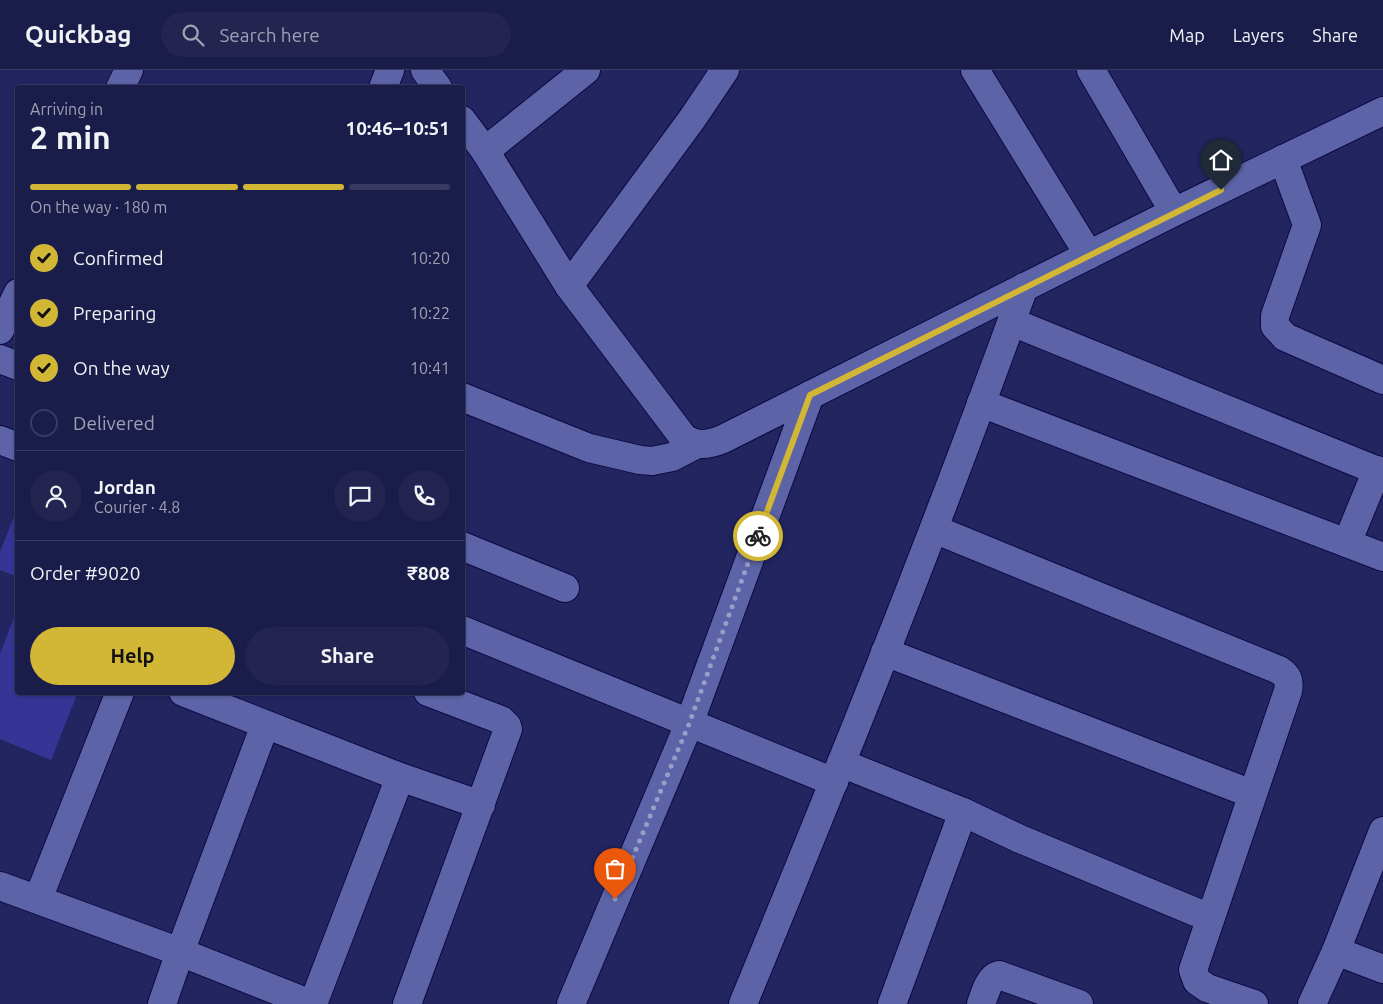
<!DOCTYPE html>
<meta charset="utf-8">
<style>
:root{--surface:#1a1c49;--page:#232550;--text:#f1f3f6;--muted:#9fa1b4;--line:#383a61;--accent:#d2b736}
body{margin:0;font-family:Ubuntu,sans-serif;background:var(--page);color:var(--text);height:100vh;display:flex;flex-direction:column;font-size:19px;white-space:nowrap}
*{box-sizing:border-box;margin:0}
p{font-size:16px;color:var(--muted)}
.icon{flex:none;width:28px;height:28px;fill:none;stroke:currentColor;stroke-width:2;stroke-linecap:round;stroke-linejoin:round}
.map{position:relative;flex:1;overflow:hidden}
.panel{position:absolute;left:15px;top:15px;width:450px;height:610px;display:flex;flex-direction:column;background:var(--surface);border-radius:5px;box-shadow:0 1px 4px #0004,0 0 0 1px var(--line)}
.panel>*{flex:none}
.pin{position:absolute;display:grid;place-items:center;width:42px;height:42px;color:#fff;margin:-51px -21px;border-radius:50% 50% 50% 0;rotate:-45deg;box-shadow:0 0 5px #0007}
.pin .icon{rotate:45deg}
.courier{position:absolute;display:grid;place-items:center;width:50px;height:50px;margin:-25px;border:4px solid #d2b736;border-radius:50%;background:#fff;color:#222;box-shadow:0 1px 6px #0007}
.headline em{font-style:normal;font-weight:600}
.headline div{display:flex;flex-direction:column-reverse}
.headline{display:flex;align-items:center;justify-content:space-between;height:85px;padding:0 15px}
h1{font-size:32px;font-weight:600;line-height:38px}
.bar{display:grid;grid-template-columns:repeat(4,1fr);gap:8px 5px;align-content:center;height:60px;padding:0 15px}
.bar i{height:6px;border-radius:4px;background:var(--line)}
.bar .selected{background:var(--accent)}
.bar p{grid-column:span 4}
.line{display:flex;align-items:center;gap:12px;padding:0 15px;border-top:1px solid var(--line)}
.line div{flex:1}
.round{display:grid;place-items:center;flex:none;width:52px;height:52px;border-radius:26px;background:var(--page)}
ol{padding:0 15px;list-style:none}
li{display:flex;align-items:center;gap:15px;height:55px}
li p{margin-inline-start:auto}
li .icon{padding:5px;border-radius:50%;background:var(--accent);color:#111;stroke-width:4}
li:last-child{color:var(--muted)}
li i{width:28px;height:28px;border:2px solid var(--line);border-radius:50%}
.action{display:flex;gap:10px;margin-top:auto;padding:10px 15px}
.action a{flex:1;height:58px;border-radius:30px;background:var(--accent);color:#111;font-size:20px;font-weight:600;line-height:58px;text-align:center}
.action a+a{background:var(--page);color:var(--text)}
header{display:flex;align-items:center;gap:30px;box-sizing:border-box;height:70px;padding:0 25px;background:var(--surface);border-bottom:1px solid var(--line)}
header strong{font-size:24px}
nav{display:flex;gap:28px;margin-inline-start:auto;font-size:18px}
.search{width:350px;height:45px;background:var(--page);display:flex;align-items:center;gap:12px;box-sizing:border-box;padding:0 18px;border-radius:28px;color:var(--muted);font-size:19px}
.map>svg:first-child{display:block}
</style>
<header>
<strong>Quickbag</strong>
<div class="search"><svg class="icon" aria-label="search" viewBox="0 0 24 24"><circle cx="10" cy="10" r="6"/><path d="M15 15l6 6"/></svg>Search here</div>
<nav><a>Map</a><a>Layers</a><a>Share</a></nav>
</header>
<div class="map">
<svg width="1383" height="934" viewBox="0 0 1383 934">
<rect width="100%" height="100%" fill="#232561"/>
<!-- building -->
<g fill="#353596">
<path d="M15 444 18 445V507L0 500V482Z"/>
<path d="M17 540 18 622H78L51 690 0 669V584Z"/>
</g>
<g fill="none" stroke-linecap="round" stroke-linejoin="round">
<defs>
<g id="minor">
<path d="M425 0 438 18"/>
<path d="M975 0 1089 185"/>
<path d="M1091 0 1174 142"/>
<path d="M120 18 129 0"/>
<path d="M383 18 390 0"/>
<path d="M462 50 485 81 569 216 683 367C696 377 708 375 723 369L1174 142 1383 41"/>
<path d="M485 81 586 0"/>
<path d="M1283 89 1307 155 1275 246V256L1285 267 1383 310"/>
<path d="M569 216 692 49 725 0"/>
<path d="M1012 252 1383 403"/>
<path d="M0 260 18 223"/>
<path d="M0 289 18 296"/>
<path d="M462 327 589 378 640 390 652 391 672 387 697 374"/>
<path d="M981 333 1383 487"/>
<path d="M0 370 18 377"/>
<path d="M934 459 1279 600C1288 606 1290 610 1288 621L1193 900 1197 911 1207 918 1254 934"/>
<path d="M1347 473 1377 400"/>
<path d="M462 476 565 518"/>
<path d="M462 560 834 712"/>
<path d="M885 582 1252 724"/>
<path d="M183 622 400 707 481 735"/>
<path d="M841 693 963 742 1020 769 1210 848"/>
<path d="M0 816 180 882 311 934"/>
<path d="M38 829 120 622"/>
<path d="M1336 881 1383 899"/>
<path d="M162 934 180 882 265 655"/>
<path d="M313 934 400 707"/>
<path d="M407 934 508 659 507 656 501 650 428 622"/>
<path d="M571 934 689 654 810 325"/>
<path d="M743 934C841 696 937 458 1024 217"/>
<path d="M892 934 963 742"/>
<path d="M981 934C985 924 988 908 999 905L1079 934"/>
<path d="M1312 934 1336 881 1383 761"/>
</g>
</defs>
<!-- minor casing -->
<use href="#minor" stroke="#0f0844" stroke-width="30"/>
<!-- minor -->
<use href="#minor" stroke="#5c64a7" stroke-width="28"/>
</g>
<g fill="none" stroke-linecap="round" stroke-linejoin="round">
<!-- done -->
<path stroke="#999ec7" stroke-width="5" stroke-dasharray="0 9" d="M615 829 689 654 758 466"/>
<!-- route -->
<path stroke="#d2b736" stroke-width="6" d="M758 466 810 325 1221 120"/>
</g>
</svg>
<div class="pin" style="left:615px;top:829px;background:#ea580c"><svg class="icon" aria-label="bag" viewBox="0 0 24 24"><path d="M5 8h14l-1 12H6zM9 8a3 3 0 0 1 6 0"/></svg></div>
<div class="pin" style="left:1221px;top:120px;background:#1f2937"><svg class="icon" aria-label="home" viewBox="0 0 24 24"><path d="M3 11l9-7 9 7M6 9v11h12V9"/></svg></div>
<div class="courier" style="left:758px;top:466px"><svg class="icon" aria-label="bike" viewBox="0 0 24 24"><circle cx="6" cy="16" r="4"/><circle cx="18" cy="16" r="4"/><path d="M6 16l4-8h5l3 8M10 8l3 8H6M13 5h3"/></svg></div>
<section class="panel">
<div class="headline"><div><h1>2 min</h1><p>Arriving in</p></div><em>10:46–10:51</em></div>
<div class="bar"><i class="selected"></i><i class="selected"></i><i class="selected"></i><i></i><p>On the way · 180 m</p></div>
<ol>
<li><svg class="icon" aria-label="check" viewBox="0 0 24 24"><path d="M5 12l5 5 9-10"/></svg>Confirmed<p>10:20</p></li>
<li><svg class="icon" aria-label="check" viewBox="0 0 24 24"><path d="M5 12l5 5 9-10"/></svg>Preparing<p>10:22</p></li>
<li><svg class="icon" aria-label="check" viewBox="0 0 24 24"><path d="M5 12l5 5 9-10"/></svg>On the way<p>10:41</p></li>
<li><i></i>Delivered</li>
</ol>
<div class="line" style="height:90px"><a class="round"><svg class="icon" aria-label="person" viewBox="0 0 24 24"><circle cx="12" cy="8" r="4"/><path d="M4 21q1-7 8-7t8 7"/></svg></a><div><b>Jordan</b><p>Courier · 4.8</p></div><a class="round"><svg class="icon" aria-label="chat" viewBox="0 0 24 24"><path d="M4 5h16v11H9l-5 4z"/></svg></a><a class="round"><svg class="icon" aria-label="phone" viewBox="0 0 24 24"><path d="M5 4h4l2 5-3 2q2 4 5 5l2-3 5 2v4C11 20 4 13 5 4z"/></svg></a></div>
<div class="line" style="height:65px"><div>Order #9020</div><b>₹808</b></div>
<div class="action"><a>Help</a><a>Share</a></div>
</section>
</div>
